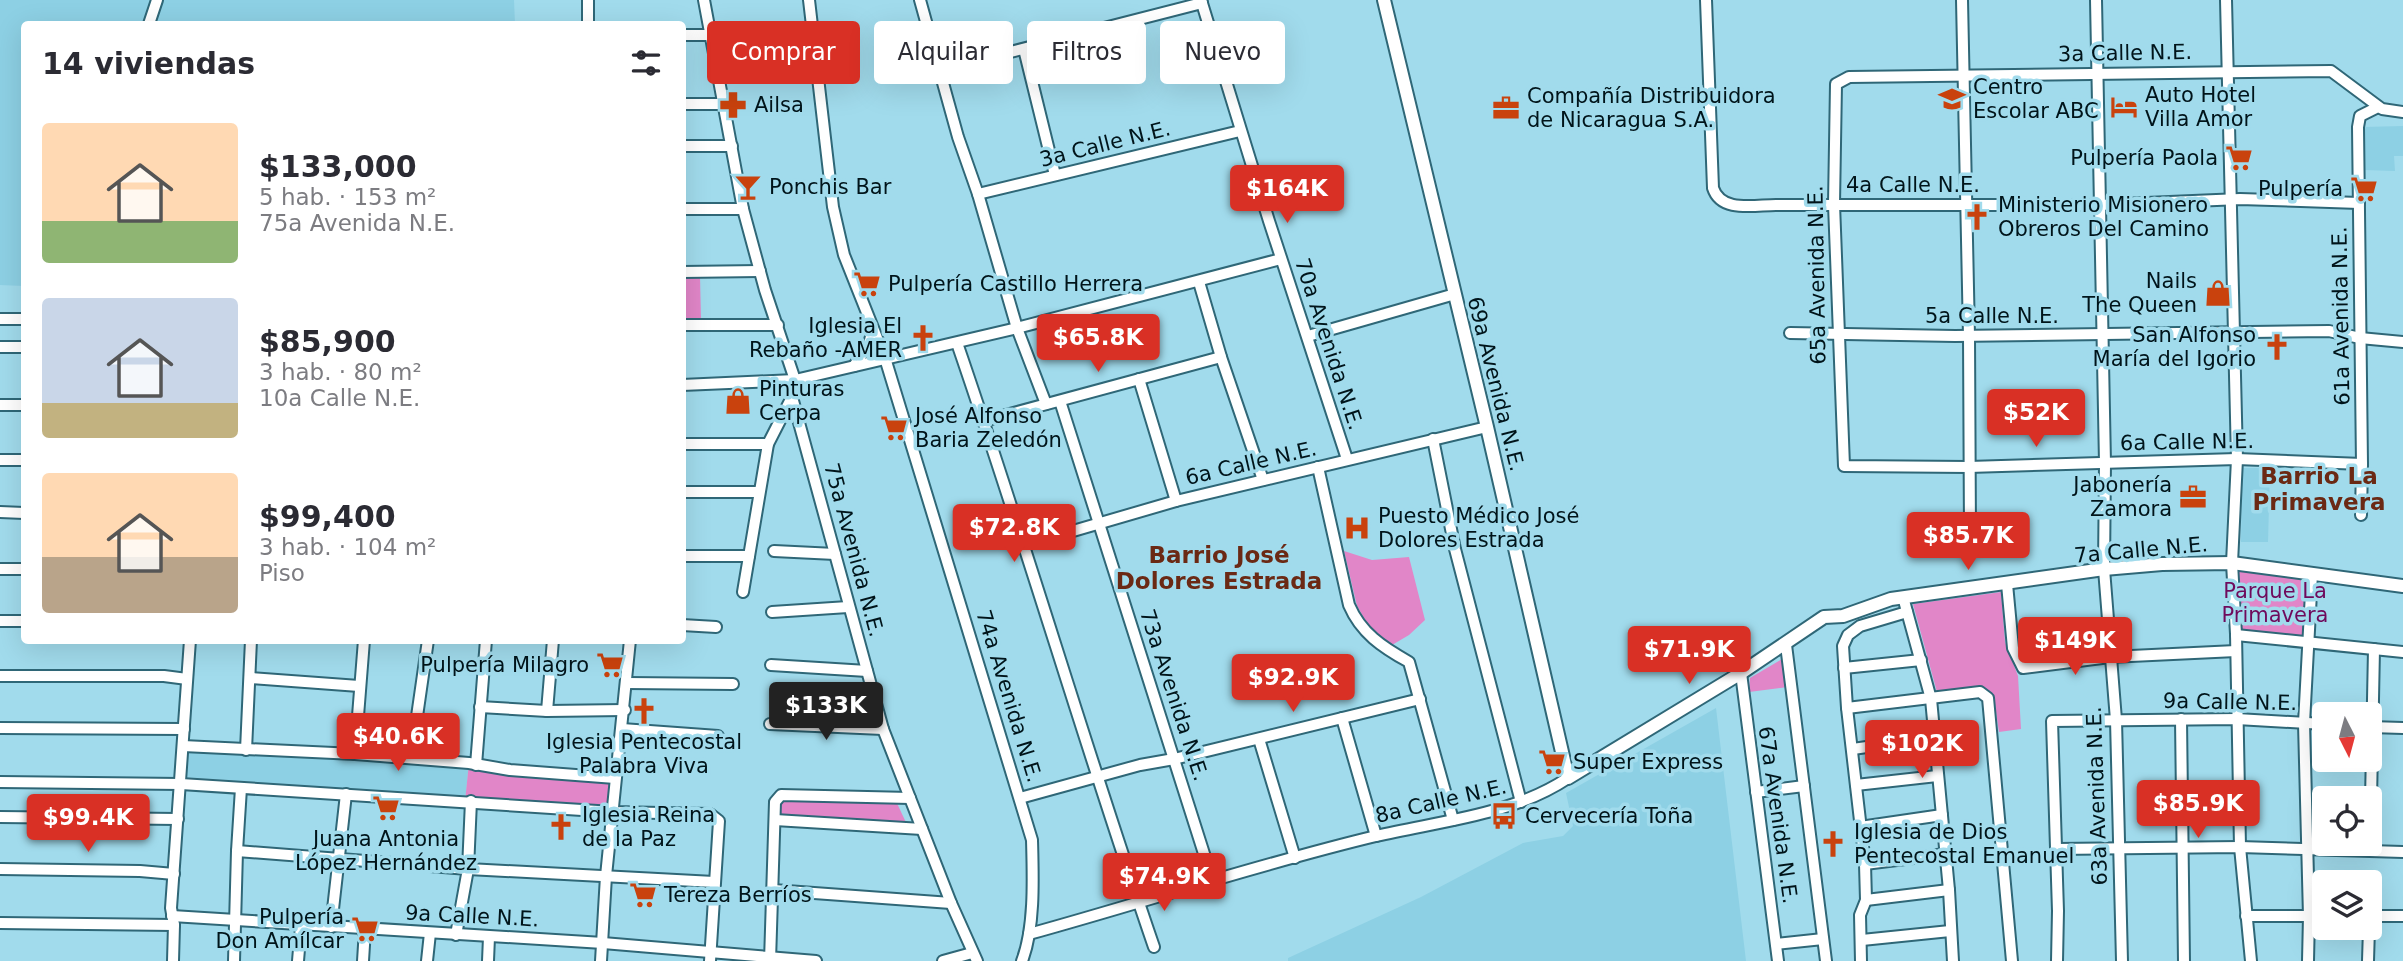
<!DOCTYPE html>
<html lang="es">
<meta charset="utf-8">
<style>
body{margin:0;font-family:"DejaVu Sans",sans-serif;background:#f2f2f3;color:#2b2b33;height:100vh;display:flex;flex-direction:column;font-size:26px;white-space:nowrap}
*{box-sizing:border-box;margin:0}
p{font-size:23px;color:#7c7c81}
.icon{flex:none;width:38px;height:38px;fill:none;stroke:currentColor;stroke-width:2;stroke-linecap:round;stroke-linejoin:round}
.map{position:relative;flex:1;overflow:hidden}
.details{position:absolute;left:21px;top:21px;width:665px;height:623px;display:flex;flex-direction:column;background:#fff;border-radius:7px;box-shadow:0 7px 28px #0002}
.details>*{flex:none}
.banner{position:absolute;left:707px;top:21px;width:665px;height:63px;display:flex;gap:14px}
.needle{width:46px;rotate:174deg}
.controls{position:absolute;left:2312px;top:702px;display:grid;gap:14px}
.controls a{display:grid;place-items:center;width:70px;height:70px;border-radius:7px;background:#fff;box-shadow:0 7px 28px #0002;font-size:35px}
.price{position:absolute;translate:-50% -60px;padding:0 16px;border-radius:7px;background:#d93025;color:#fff;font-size:23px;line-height:46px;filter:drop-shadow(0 2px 4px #0008)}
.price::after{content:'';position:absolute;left:50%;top:42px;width:21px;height:16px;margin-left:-10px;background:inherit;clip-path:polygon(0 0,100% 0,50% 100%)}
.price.selected{background:#222;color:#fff}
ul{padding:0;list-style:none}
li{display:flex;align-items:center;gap:21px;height:175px;padding:0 21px}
li span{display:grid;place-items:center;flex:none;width:196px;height:140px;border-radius:7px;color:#555}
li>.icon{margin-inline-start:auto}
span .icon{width:84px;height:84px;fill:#fffc;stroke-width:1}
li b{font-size:30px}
h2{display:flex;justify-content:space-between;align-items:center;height:84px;padding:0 21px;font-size:30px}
.chip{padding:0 24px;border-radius:7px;background:#fff;box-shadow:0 7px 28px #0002;font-size:24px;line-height:63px}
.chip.selected{background:#d93025;color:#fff}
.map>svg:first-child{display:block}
.built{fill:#8dd0e4}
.green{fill:#e186c8}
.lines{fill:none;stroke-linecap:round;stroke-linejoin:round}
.minor-casing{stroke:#2f6777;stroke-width:14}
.tertiary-casing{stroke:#2f6777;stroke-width:16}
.minor{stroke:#fff;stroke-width:10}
.tertiary{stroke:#fff;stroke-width:12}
.labels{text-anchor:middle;stroke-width:7;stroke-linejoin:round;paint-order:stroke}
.street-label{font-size:21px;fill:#00141a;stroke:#a1dbec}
.poi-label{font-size:21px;fill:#00141a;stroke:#a1dbec;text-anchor:start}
.park-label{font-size:21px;fill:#6f0a5c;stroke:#a1dbec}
.neighbourhood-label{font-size:23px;font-weight:bold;fill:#6b2914;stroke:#a1dbec}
</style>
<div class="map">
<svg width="2403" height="961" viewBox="0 0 2403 961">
<rect width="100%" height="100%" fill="#a1dbec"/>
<g class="built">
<polygon points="0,0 514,0 515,24 24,24 24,286 0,285"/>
<polygon points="2403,126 2403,156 2394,156 2395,171 2364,170 2363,127"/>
<polygon points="2242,468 2270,468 2268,542 2241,542"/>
<polygon points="1716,708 1746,961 1288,961 1288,958 1421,897 1523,843 1563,836 1573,826 1566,793"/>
<polygon points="186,750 469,763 465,801 184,780"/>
</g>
<g class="green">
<polygon points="700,276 701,320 683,320 682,277"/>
<polygon points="1344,551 1372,560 1409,557 1425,620 1409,635 1392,645 1371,630 1357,606"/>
<polygon points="2232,563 2312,574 2308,641 2236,634"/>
<polygon points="2001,592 2005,642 2018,676 2021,729 1999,732 1994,698 1983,686 1937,692 1913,604"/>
<polygon points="1782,659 1786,663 1788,687 1749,692 1750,678"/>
<polygon points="469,763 615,778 613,809 465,801"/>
<polygon points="775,791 894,797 911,833 775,822"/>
</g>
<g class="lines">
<defs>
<g id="minor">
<polyline points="588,0 588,24"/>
<polyline points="704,0 743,209 765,290 795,380"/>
<path d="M809 0 833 207 844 255 885 358 1032 840C1033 877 1035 927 1022 961"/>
<polyline points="920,0 958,137 978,194 1017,328 1046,404"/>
<polyline points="1201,0 1269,221 1347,459"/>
<path d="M1706 0 1713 188C1721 213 1754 205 1776 205H2099L2240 199 2359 203"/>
<polyline points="1962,0 1969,336 1970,533"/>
<polyline points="2096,0 2105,463 2104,569 2116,720 2122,961"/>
<polyline points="2226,0 2237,459 2232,563 2236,634 2240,847 2251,961"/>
<polyline points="149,24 157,0"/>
<polyline points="682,35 712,35"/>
<polyline points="1024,49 1055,175"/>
<polyline points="940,70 1202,3"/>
<polyline points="682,104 724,104"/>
<polyline points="682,146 732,146"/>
<polyline points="978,194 1240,131"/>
<polyline points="682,209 743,209"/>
<polyline points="682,272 760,271"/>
<polyline points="1199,282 1221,357 1263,480"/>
<polyline points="0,319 24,319"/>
<polyline points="682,325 778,325"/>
<polyline points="1790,333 1955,336 2329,331 2360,338 2403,342"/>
<polyline points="1308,336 1455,294"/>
<path d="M957 343C1026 543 1085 747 1154 947"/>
<polyline points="0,347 24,347"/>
<polyline points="854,366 869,344 873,329"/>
<polyline points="1139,379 1176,501"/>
<polyline points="682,385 795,380 1017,328 1281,259"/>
<polyline points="792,397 883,729 951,903 977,961"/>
<polyline points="1060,401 1213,882"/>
<polyline points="0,405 24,405"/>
<polyline points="984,421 1221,357"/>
<polyline points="1433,439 1455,549 1521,802"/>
<polyline points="682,444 768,444"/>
<polyline points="0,460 24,460"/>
<polyline points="2362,464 2237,459 1969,467 1844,466 1834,204 1836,84 1849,77 2331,71 2382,109 2403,112"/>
<path d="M1318 467 1349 605C1361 633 1382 647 1409 662L1453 820"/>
<polyline points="682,492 758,492"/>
<polyline points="0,512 24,513"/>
<polyline points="2361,515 2362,464 2358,127 2360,116 2378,107"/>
<polyline points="1025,545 1176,501 1487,427"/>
<polyline points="774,551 835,554"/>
<polyline points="682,556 749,556"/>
<polyline points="0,569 24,569"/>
<polyline points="2007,584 2013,648 2023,668 2110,657 2236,651"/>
<polyline points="743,592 768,444 792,397 791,393"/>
<polyline points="1903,597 1931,699 1949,890 1953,961"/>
<polyline points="772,612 848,607"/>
<polyline points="0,621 24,621"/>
<polyline points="682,625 716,627"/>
<polyline points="2236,635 2403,652"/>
<polyline points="1786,645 1826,961"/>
<polyline points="771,665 867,671"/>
<polyline points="1844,668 1921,660"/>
<polyline points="1741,673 1778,961"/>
<polyline points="0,676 164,676 187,679"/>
<polyline points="251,678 359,686"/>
<polyline points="627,683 733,684"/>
<polyline points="480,707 547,711 625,710"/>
<polyline points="1847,708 1980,692 1988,698 2012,961"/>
<polyline points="547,711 553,640"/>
<polyline points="1342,718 1376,836"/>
<polyline points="2181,719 2184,961"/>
<polyline points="770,724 883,729"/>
<polyline points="2370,727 2403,728"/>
<polyline points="0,728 184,729"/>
<polyline points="622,729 718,736"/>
<polyline points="1259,739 1295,858"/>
<polyline points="183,746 355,754 469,763 510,770 615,778"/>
<polyline points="1853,749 1935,737"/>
<polyline points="246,750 251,640"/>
<polyline points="355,754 364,640"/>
<polyline points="411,758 428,640"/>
<polyline points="476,765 486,640"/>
<polyline points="0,782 181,784 613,812 710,814 719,821 710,961"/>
<polyline points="1856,785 1937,776"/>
<polyline points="1756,792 1804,786"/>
<polyline points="1020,798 1140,765 1174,759 1420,699"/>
<polyline points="0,817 178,819"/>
<polyline points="775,820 922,829"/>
<polyline points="1860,827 1942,815"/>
<polyline points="2056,849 2240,847 2403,852"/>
<polyline points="2370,850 2374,649"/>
<polyline points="237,851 468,869 714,882"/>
<polyline points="1865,864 1945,854"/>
<polyline points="0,869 140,871 174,874"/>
<polyline points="773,890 951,903"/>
<polyline points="1866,900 1949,890"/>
<polyline points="172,916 603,943 816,961"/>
<polyline points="2246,916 2324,916"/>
<polyline points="2370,916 2403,916"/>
<polyline points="0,923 174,925"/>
<polyline points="331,927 346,794"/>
<path d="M1029 934C1145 902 1259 864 1376 836 1440 821 1513 815 1568 778"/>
<polyline points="456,935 468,869 471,801"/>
<polyline points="1862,940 1950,931"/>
<polyline points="1776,944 1823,939"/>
<polyline points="173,961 174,925 171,908 190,640"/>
<polyline points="234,961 237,851 241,788"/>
<polyline points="298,961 301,925"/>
<polyline points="363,961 365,929"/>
<polyline points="427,961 430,933"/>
<polyline points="488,961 489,937"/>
<polyline points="601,961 606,876 630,640"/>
<polyline points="770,961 775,802 781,795 910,798"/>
<polyline points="943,961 972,953"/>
<polyline points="1861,961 1860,915 1866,900 1865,864 1847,708 1843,646 1848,635 1860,626 1907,612"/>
<polyline points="2057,961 2058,911 2052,721 2237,719 2324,724"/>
<polyline points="2308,961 2309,916 2304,723 2312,574"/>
<polyline points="2368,961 2369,928"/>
</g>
<polyline id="tertiary" points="1384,0 1487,427 1568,778 1741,673 1824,617 1843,616 1891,599 2104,569 2162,564 2232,563 2403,586"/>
</defs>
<use href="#minor" class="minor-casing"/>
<use href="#tertiary" class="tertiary-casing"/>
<use href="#minor" class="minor"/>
<use href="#tertiary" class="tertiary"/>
</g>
<defs>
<symbol id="school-bare" viewBox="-9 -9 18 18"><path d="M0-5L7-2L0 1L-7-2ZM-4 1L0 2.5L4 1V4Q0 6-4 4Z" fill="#c9420d" stroke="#a1dbec" stroke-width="2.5" paint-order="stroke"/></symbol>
<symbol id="pharmacy-bare" viewBox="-9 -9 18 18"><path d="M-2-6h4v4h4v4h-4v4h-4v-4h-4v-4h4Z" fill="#c9420d" stroke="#a1dbec" stroke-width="2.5" paint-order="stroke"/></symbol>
<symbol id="hotel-bare" viewBox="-9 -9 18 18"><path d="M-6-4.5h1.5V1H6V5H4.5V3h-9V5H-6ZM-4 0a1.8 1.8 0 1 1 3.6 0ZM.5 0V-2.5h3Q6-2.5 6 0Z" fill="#c9420d" stroke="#a1dbec" stroke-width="2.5" paint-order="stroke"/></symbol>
<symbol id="office-bare" viewBox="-9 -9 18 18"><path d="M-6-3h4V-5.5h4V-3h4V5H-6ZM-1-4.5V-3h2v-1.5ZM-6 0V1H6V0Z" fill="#c9420d" stroke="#a1dbec" stroke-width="2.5" paint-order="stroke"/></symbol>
<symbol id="supermarket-bare" viewBox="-9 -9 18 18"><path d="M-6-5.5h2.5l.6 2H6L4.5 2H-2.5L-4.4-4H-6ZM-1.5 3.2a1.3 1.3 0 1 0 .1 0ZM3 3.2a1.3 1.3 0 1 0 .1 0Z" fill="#c9420d" stroke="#a1dbec" stroke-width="2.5" paint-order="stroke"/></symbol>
<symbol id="bar-bare" viewBox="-9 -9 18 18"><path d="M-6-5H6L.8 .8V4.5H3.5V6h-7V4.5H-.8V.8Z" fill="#c9420d" stroke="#a1dbec" stroke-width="2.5" paint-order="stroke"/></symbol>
<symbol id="church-bare" viewBox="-9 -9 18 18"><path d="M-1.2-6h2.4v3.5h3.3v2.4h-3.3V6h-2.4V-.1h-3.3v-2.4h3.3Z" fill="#c9420d" stroke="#a1dbec" stroke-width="2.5" paint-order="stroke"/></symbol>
<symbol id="shop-bare" viewBox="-9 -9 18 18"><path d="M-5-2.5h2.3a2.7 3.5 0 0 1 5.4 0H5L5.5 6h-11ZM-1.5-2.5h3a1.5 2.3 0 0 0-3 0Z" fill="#c9420d" stroke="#a1dbec" stroke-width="2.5" paint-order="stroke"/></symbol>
<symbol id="hospital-bare" viewBox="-9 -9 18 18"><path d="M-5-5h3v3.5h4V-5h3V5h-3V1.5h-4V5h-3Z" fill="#c9420d" stroke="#a1dbec" stroke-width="2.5" paint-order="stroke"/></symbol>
<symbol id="bus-bare" viewBox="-9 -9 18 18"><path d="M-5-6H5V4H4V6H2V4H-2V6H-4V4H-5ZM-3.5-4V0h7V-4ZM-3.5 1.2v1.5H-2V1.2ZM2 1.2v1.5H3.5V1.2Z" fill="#c9420d" stroke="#a1dbec" stroke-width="2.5" paint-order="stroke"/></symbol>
</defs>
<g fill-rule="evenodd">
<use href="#school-bare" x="1933" y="80" width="38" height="38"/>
<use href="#pharmacy-bare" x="714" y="86" width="38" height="38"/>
<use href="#hotel-bare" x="2105" y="88" width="38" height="38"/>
<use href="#office-bare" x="1487" y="89" width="38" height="38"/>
<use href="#supermarket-bare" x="2220" y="139" width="38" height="38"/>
<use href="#bar-bare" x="729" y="168" width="38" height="38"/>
<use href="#supermarket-bare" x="2345" y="170" width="38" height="38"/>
<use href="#church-bare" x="1958" y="198" width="38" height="38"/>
<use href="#supermarket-bare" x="848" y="265" width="38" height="38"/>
<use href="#shop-bare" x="2199" y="274" width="38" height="38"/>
<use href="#church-bare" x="904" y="319" width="38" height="38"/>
<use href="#church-bare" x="2258" y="328" width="38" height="38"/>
<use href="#shop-bare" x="719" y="382" width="38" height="38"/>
<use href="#supermarket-bare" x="875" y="409" width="38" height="38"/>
<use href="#office-bare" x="2174" y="478" width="38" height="38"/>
<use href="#hospital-bare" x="1338" y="509" width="38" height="38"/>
<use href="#supermarket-bare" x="591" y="646" width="38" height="38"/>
<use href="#church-bare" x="625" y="692" width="38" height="38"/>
<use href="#supermarket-bare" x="1533" y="743" width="38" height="38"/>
<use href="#supermarket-bare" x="367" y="789" width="38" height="38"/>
<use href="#bus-bare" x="1485" y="797" width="38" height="38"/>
<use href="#church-bare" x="542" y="808" width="38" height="38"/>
<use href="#church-bare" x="1814" y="825" width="38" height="38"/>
<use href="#supermarket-bare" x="624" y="876" width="38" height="38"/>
<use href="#supermarket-bare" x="346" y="910" width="38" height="38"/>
</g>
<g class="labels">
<g class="street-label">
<text transform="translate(2125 53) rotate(-1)" y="7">3a Calle N.E.</text>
<text transform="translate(1105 144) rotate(-14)" y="7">3a Calle N.E.</text>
<text x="1913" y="192">4a Calle N.E.</text>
<text transform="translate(1817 275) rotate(-91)" y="7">65a Avenida N.E.</text>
<text x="1992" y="323">5a Calle N.E.</text>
<text transform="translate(2341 316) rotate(-91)" y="7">61a Avenida N.E.</text>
<text transform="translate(1329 344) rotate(72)" y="7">70a Avenida N.E.</text>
<text transform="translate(1496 384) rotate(76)" y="7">69a Avenida N.E.</text>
<text transform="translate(2187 442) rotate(-1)" y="7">6a Calle N.E.</text>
<text transform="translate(1251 463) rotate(-13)" y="7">6a Calle N.E.</text>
<text transform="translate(854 550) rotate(75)" y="7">75a Avenida N.E.</text>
<text transform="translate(2141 550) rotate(-5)" y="7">7a Calle N.E.</text>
<text transform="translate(1174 695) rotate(72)" y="7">73a Avenida N.E.</text>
<text transform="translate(1009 696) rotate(73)" y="7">74a Avenida N.E.</text>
<text transform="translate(2230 702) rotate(1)" y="7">9a Calle N.E.</text>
<text transform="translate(2097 796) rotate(-92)" y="7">63a Avenida N.E.</text>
<text transform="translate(1441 801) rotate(-13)" y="7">8a Calle N.E.</text>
<text transform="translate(1778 815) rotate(82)" y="7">67a Avenida N.E.</text>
<text transform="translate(472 916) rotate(3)" y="7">9a Calle N.E.</text>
</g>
<g class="poi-label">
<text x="1973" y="94">Centro<tspan x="1973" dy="24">Escolar ABC</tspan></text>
<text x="2145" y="102">Auto Hotel<tspan x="2145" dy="24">Villa Amor</tspan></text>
<text x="1527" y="103">Compañía Distribuidora<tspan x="1527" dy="24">de Nicaragua S.A.</tspan></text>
<text x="754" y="112">Ailsa</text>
<text x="2218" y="165" text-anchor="end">Pulpería Paola</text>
<text x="769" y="194">Ponchis Bar</text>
<text x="2343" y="196" text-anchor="end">Pulpería</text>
<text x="1998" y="212">Ministerio Misionero<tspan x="1998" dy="24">Obreros Del Camino</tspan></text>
<text x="2197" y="288" text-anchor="end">Nails<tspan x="2197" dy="24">The Queen</tspan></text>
<text x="888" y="291">Pulpería Castillo Herrera</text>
<text x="902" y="333" text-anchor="end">Iglesia El<tspan x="902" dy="24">Rebaño -AMER</tspan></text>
<text x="2256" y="342" text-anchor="end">San Alfonso<tspan x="2256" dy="24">María del Igorio</tspan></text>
<text x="759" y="396">Pinturas<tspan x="759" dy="24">Cerpa</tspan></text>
<text x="915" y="423">José Alfonso<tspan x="915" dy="24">Baria Zeledón</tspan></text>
<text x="2172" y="492" text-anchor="end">Jabonería<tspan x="2172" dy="24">Zamora</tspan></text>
<text x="1378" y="523">Puesto Médico José<tspan x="1378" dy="24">Dolores Estrada</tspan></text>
<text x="589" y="672" text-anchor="end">Pulpería Milagro</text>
<text x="644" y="749" text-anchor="middle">Iglesia Pentecostal<tspan x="644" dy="24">Palabra Viva</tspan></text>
<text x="1573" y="769">Super Express</text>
<text x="582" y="822">Iglesia Reina<tspan x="582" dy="24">de la Paz</tspan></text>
<text x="1525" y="823">Cervecería Toña</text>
<text x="1854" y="839">Iglesia de Dios<tspan x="1854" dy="24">Pentecostal Emanuel</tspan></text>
<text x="386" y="846" text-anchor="middle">Juana Antonia<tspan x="386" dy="24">López Hernández</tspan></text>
<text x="664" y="902">Tereza Berríos</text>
<text x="344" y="924" text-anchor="end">Pulpería<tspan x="344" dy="24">Don Amílcar</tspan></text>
</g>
<g class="park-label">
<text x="2275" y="598">Parque La<tspan x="2275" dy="24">Primavera</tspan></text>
</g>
<g class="neighbourhood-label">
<text x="2319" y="484">Barrio La<tspan x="2319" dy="26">Primavera</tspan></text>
<text x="1219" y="563">Barrio José<tspan x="1219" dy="26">Dolores Estrada</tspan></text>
</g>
</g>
</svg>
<div class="controls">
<a><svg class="needle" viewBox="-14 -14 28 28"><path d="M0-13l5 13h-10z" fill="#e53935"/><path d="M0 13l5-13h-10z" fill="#7c7c81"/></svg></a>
<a><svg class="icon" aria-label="locate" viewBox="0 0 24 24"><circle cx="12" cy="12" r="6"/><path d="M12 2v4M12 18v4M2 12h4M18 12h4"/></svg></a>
<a><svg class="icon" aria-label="layers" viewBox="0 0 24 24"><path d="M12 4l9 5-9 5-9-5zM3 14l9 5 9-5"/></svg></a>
</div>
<b class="price" style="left:1287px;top:225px">$164K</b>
<b class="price" style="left:1098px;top:374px">$65.8K</b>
<b class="price" style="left:2036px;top:449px">$52K</b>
<b class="price" style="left:1014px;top:564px">$72.8K</b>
<b class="price" style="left:1968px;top:572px">$85.7K</b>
<b class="price" style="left:2075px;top:677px">$149K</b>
<b class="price" style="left:1689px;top:686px">$71.9K</b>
<b class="price" style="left:1293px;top:714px">$92.9K</b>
<b class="price selected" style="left:826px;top:742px">$133K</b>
<b class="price" style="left:398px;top:773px">$40.6K</b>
<b class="price" style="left:1922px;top:780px">$102K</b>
<b class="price" style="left:2198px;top:840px">$85.9K</b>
<b class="price" style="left:88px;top:854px">$99.4K</b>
<b class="price" style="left:1164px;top:913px">$74.9K</b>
<div class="banner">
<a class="chip selected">Comprar</a>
<a class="chip">Alquilar</a>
<a class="chip">Filtros</a>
<a class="chip">Nuevo</a>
</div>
<section class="details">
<h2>14 viviendas<svg class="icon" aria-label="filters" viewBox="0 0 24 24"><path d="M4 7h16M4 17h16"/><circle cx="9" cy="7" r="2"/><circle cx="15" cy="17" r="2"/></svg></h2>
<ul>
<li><span style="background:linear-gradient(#ffd9b3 70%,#8fb573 0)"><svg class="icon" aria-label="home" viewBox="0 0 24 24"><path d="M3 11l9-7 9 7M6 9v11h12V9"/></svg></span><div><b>$133,000</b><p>5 hab. · 153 m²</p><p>75a Avenida N.E.</p></div></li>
<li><span style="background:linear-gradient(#c9d6e8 75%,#c2b280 0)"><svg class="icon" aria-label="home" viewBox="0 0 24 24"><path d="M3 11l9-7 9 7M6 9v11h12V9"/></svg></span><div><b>$85,900</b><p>3 hab. · 80 m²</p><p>10a Calle N.E.</p></div></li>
<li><span style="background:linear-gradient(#ffd9b3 60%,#b9a48a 0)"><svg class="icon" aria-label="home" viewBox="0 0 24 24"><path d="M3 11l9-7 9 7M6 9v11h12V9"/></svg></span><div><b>$99,400</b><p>3 hab. · 104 m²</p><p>Piso</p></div></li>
</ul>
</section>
</div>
